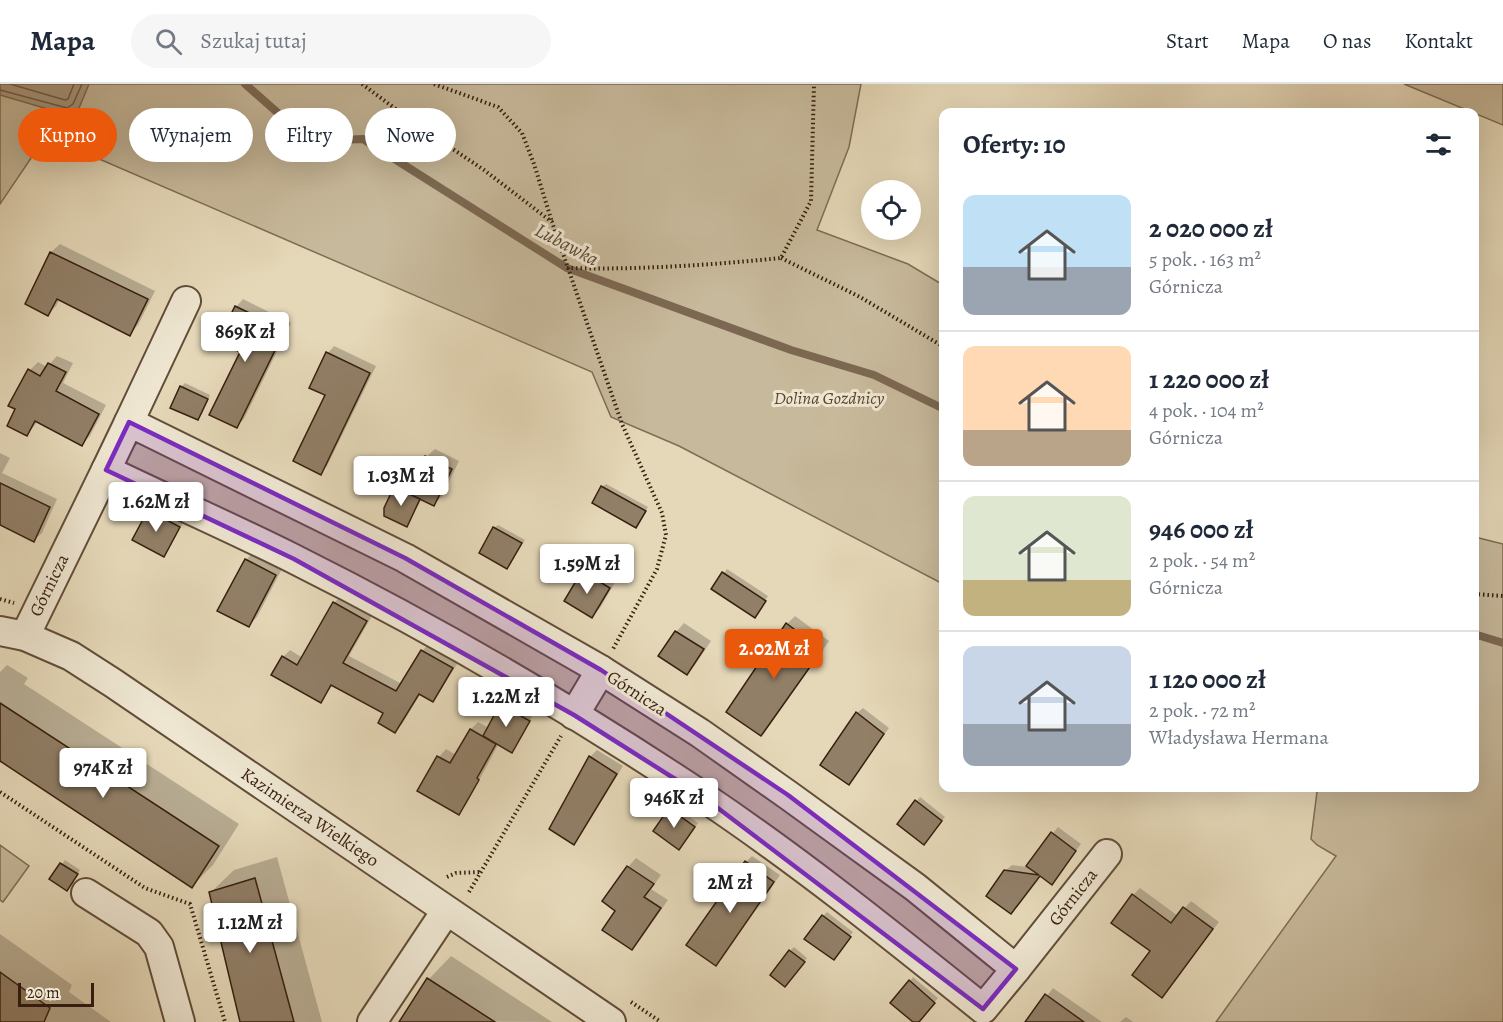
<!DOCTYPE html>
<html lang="pl">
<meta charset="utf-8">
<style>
body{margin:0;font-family:Alegreya,serif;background:#f6f6f7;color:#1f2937;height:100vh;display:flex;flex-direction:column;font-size:22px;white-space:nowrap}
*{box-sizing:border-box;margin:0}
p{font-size:20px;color:#747a83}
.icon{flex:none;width:33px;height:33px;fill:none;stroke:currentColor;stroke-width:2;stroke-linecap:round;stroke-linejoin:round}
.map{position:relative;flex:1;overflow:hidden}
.panel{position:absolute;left:939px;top:24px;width:540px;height:684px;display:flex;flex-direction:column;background:#fff;border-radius:12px;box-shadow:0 6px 24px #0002}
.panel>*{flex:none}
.hud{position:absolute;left:18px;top:24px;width:570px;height:54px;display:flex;gap:12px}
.fabs{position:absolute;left:861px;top:96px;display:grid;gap:12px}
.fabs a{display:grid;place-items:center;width:60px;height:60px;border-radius:50%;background:#fff;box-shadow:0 6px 24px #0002;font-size:30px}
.scale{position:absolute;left:18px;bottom:15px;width:76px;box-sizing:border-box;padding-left:6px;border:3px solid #371f0f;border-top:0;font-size:16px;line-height:21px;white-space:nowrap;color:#371f0f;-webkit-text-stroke:4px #eee6d1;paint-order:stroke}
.price{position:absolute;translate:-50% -51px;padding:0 14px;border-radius:6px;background:#fff;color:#222;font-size:20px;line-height:39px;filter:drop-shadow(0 2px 3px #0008)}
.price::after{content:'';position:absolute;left:50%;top:36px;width:18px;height:14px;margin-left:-9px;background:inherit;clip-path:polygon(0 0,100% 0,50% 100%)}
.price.on{background:#ea580c;color:#fff}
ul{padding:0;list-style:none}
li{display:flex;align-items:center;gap:18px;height:150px;padding:0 24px}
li+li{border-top:2px solid #e0e1e3}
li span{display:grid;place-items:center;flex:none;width:168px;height:120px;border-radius:12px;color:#555}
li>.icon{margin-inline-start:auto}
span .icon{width:72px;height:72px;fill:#fffc;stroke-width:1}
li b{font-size:26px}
h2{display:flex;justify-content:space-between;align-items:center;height:72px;padding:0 24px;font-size:26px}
.pill{padding:0 21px;border-radius:27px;background:#fff;box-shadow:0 6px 24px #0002;font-size:21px;line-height:54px}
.pill.on{background:#ea580c;color:#fff}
header{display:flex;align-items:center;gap:36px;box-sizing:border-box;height:84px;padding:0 30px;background:#fff;border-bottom:2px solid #e0e1e3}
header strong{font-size:28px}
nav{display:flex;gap:33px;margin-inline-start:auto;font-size:21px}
.search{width:420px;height:54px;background:#f6f6f7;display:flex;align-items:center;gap:15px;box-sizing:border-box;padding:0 21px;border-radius:33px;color:#747a83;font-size:22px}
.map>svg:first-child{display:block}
.green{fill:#c7b99b;stroke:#7f6c55;stroke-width:1.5}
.water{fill:#aa997f;stroke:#7c6852;stroke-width:1.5}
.shadow{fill:#0003}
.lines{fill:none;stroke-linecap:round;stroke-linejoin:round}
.shore{stroke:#705c47;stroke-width:1.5}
.stream{stroke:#7c6852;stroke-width:8}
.building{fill:#917f67;stroke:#371f0f;stroke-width:1.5}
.street-casing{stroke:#624d39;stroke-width:32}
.path{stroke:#371f0f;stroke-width:4;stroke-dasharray:1.5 3;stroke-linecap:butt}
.street{stroke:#eee6d1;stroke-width:28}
.marked{fill:#7b2cbf;fill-opacity:0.2;stroke:#7b2cbf;stroke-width:4.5;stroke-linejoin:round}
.labels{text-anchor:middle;stroke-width:6;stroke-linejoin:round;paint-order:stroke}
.park-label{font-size:18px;font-style:italic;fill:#5b4632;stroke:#eee6d1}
.street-label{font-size:18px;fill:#371f0f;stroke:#eee6d1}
.water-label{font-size:20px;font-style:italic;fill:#5f4a36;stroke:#eee6d1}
</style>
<header>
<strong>Mapa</strong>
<div class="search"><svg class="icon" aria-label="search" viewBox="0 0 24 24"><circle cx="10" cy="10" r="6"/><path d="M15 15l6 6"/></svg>Szukaj tutaj</div>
<nav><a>Start</a><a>Mapa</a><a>O nas</a><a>Kontakt</a></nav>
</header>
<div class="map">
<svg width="1503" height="938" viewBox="0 0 1503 938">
<rect width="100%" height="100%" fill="#e5d8b8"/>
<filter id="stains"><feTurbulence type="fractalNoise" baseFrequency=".00333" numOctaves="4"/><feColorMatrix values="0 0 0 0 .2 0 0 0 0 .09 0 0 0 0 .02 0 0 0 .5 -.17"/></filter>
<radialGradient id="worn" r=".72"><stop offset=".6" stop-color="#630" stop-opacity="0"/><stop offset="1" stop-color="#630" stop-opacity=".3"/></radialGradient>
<g class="green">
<polygon points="0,0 861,0 849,63 817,146 908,180 943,201 943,500 679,362 611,333 592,288 46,52 0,120"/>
<polygon points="1404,0 1503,0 1503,41"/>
<path d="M142 356 322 441 585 588 573 614 126 382C126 372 133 360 142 356Z"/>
<polygon points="1475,453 1503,460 1503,938 1216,938 1336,772 1317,761 1311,755 1317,708 1309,704 1474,704"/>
<polygon points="604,604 810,737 997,885 996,888 981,906 592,627"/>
<polygon points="0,761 29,782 3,818 0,816"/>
</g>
<polygon class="water" points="0,0 89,0 79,24 68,31 0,11"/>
<g class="shadow">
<polygon points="60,160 155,207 138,241 130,250 60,215 56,222 48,230 27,219 51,168"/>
<polygon points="243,215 291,239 244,335 237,342 242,267 236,223"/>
<polygon points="334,262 376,282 327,382 321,389 327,310 311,303 328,269"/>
<polygon points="57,272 73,279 63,299 106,321 90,352 82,360 38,337 27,351 17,325 30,286 38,278 47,283"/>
<polygon points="185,299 210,311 202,330 198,334 181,303"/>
<polygon points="435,365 459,377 442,412 434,420 422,414 407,441 385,424 399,400 411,405 426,373"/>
<polygon points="0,369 10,374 2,389 57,415 42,449 34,456 0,439"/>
<polygon points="606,400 648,423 636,442 602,403"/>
<polygon points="153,423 183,439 164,471 149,427"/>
<polygon points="498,441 525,456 507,483 494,444"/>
<polygon points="254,467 283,483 257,533 248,542 246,476"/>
<polygon points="591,479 617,495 600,524 592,532 566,516 583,488"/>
<polygon points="727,485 768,512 758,528 713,504"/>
<polygon points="341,512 373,530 349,572 402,600 422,567 429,560 459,577 439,609 432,616 421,609 402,640 395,647 385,629 333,601 321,617 283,573 290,566 303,574 334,519"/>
<polygon points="795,532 829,557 769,642 761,651 728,628 787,540"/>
<polygon points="684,539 711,557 695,581 687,589 660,572 676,548"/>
<polygon points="7,581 28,594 24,600 239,740 213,781 192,802 0,675 0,588"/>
<polygon points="505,617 532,633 515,663 499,659 466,721 459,729 439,673 446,665 456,671 471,645 478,638 489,644"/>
<polygon points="863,624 889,644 849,699 857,629"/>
<polygon points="597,666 623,682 580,752 573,759 590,673"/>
<polygon points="920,713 945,733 928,755 899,740"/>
<polygon points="674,722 698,739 683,760 670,725"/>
<polygon points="1058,743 1081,760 1052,799 1041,790 1011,828 1005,787 1012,781 1027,783"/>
<polygon points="752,772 780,791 723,873 716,880 746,778"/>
<polygon points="277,773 322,938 242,938 211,808 234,786"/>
<polygon points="636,774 661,791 651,805 668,816 640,856 632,864 617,827 604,817 628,783"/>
<polygon points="65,776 80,786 71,801 51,795"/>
<polygon points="1140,804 1178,832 1191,817 1219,838 1162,912 1152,867 1133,811"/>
<polygon points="827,828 853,848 837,870 823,832"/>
<polygon points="0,850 72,901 69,908 111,938 0,938"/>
<polygon points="794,863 807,874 789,898 790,867"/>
<polygon points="451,872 552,938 401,937 429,895"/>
<polygon points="913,893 938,914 918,938 915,938 910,897"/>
<polygon points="1053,904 1102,938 1027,938"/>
<polygon points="1126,933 1133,938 1120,938"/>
</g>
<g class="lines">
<g class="shore">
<polyline points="10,0 65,16 68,15 74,0"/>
<polyline points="0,6 67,24 73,20 82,0"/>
</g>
<g class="stream">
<polyline points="245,0 278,29 292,58 363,55 567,184 791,266 874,291 944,325"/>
<polyline points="1474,550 1503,559"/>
</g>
</g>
<g class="building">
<polygon points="50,168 148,215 130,252 57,215 48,232 25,220"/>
<polygon points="235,222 285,246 237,344 209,331 240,268 218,257"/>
<polygon points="326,268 370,289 321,391 293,377 325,311 309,304"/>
<polygon points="48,279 66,288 56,307 99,330 82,362 35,337 27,352 7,342 15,325 8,322 28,285 40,292"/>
<polygon points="180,302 208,315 198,336 170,324"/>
<polygon points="425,372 452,385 434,422 407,409"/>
<polygon points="0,399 50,423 34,458 0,441"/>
<polygon points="601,402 646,427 636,444 592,419"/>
<polygon points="394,403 420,415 407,443 384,432 384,424"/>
<polygon points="148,426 180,443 164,473 132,456"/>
<polygon points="493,443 522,459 507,485 479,469"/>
<polygon points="245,475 276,491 249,543 217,527"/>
<polygon points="582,487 610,504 592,534 564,517"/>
<polygon points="722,488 766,517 755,534 711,505"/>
<polygon points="333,518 367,537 343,579 396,607 421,566 453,584 433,618 419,610 395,649 378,639 383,629 331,601 321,619 271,591 282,572 297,581"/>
<polygon points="786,539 822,566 761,652 726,628"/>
<polygon points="675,547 704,565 687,591 658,572"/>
<polygon points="0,619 219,762 192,804 0,677"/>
<polygon points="500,620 530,637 512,669 483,652"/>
<polygon points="856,628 884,650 849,701 820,681"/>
<polygon points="470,645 496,660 477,694 479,696 459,731 417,707 437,672 450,679"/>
<polygon points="589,672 617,690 574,761 549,745"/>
<polygon points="915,716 942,737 924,761 897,740"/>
<polygon points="669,724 695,743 679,766 653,747"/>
<polygon points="1051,748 1076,767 1052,801 1040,792 1011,830 986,812 1004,786 1039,791 1026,782"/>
<polygon points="745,777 774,798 716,882 686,861"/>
<polygon points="60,779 78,790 67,807 49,795"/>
<polygon points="627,782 654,800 644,813 661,824 632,866 602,846 615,827 602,817"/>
<polygon points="255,794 294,938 240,938 209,808"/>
<polygon points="1132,810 1171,839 1183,823 1213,845 1162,914 1132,891 1150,867 1111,839"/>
<polygon points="822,831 851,853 834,876 804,855"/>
<polygon points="789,866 805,878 785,903 770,891"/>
<polygon points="0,888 50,924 44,938 0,938"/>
<polygon points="427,894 495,938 399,938"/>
<polygon points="909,896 935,919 919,938 913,938 890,919"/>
<polygon points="1045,910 1084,938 1025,938"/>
</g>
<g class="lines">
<defs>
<g id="street">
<path d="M129 338 405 474 601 586 700 649 788 711 915 803 1016 885 983 925C891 851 799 777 702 712 573 626 432 544 294 475 232 444 168 416 106 386Z"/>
<polyline points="129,338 186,217"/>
<polyline points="0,547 25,552 71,572 113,599 611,938"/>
<polyline points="25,552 106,386"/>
<polyline points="574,631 601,586"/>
<polyline points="86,809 149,849 159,863 180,938"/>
<polyline points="1016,885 1107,770"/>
<polyline points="372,938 446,827"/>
</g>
</defs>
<use href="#street" class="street-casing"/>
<g class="path">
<polyline points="362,0 420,43 484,86 552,138 622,340 662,429 666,451 657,485 613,565"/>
<polyline points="434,0 498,23 522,49 534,80 552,138"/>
<polyline points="781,174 860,213 944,263"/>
<path d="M567 184C638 186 710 181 781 174L811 117 814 0"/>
<polyline points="1474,510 1503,512"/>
<polyline points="0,515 14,519"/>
<polyline points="0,708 145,804 190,820 225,938"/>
<polyline points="447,793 456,789 480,788"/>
<polyline points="469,808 561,652"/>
<polyline points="631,918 661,938"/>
</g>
<use href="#street" class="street"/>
</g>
<path class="marked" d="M129 338 405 474 601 586 788 711 1016 885 983 925 702 712 574 631 294 475 106 386Z"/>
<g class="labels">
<g class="park-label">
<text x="829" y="320">Dolina Gozdnicy</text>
</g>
<g class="street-label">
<text transform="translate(49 501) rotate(-64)" y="6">Górnicza</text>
<text transform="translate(637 609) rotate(33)" y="6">Górnicza</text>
<text transform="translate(310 733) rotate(34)" y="6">Kazimierza Wielkiego</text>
<text transform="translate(1073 813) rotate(-52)" y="6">Górnicza</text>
</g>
<g class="water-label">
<text transform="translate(567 160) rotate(28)" y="7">Lubawka</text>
</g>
</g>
<rect width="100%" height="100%" filter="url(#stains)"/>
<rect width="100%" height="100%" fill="url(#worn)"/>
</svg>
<div class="fabs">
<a><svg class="icon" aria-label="locate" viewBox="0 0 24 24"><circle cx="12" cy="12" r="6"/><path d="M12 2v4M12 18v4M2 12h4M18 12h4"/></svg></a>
</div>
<div class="scale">20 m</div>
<b class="price" style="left:245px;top:279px">869K zł</b>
<b class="price" style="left:401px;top:423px">1.03M zł</b>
<b class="price" style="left:156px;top:449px">1.62M zł</b>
<b class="price" style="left:587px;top:511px">1.59M zł</b>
<b class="price on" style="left:774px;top:596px">2.02M zł</b>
<b class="price" style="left:506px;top:644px">1.22M zł</b>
<b class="price" style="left:103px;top:715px">974K zł</b>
<b class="price" style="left:674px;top:745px">946K zł</b>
<b class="price" style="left:730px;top:830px">2M zł</b>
<b class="price" style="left:250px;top:870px">1.12M zł</b>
<div class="hud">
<a class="pill on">Kupno</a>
<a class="pill">Wynajem</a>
<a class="pill">Filtry</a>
<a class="pill">Nowe</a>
</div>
<section class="panel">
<h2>Oferty: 10<svg class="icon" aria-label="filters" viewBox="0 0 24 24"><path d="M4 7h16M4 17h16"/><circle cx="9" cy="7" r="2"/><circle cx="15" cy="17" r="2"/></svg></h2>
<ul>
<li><span style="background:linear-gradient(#bfe0f5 60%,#9aa5b1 0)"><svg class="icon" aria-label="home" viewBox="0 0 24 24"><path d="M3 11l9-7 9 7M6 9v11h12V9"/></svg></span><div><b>2 020 000 zł</b><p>5 pok. · 163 m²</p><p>Górnicza</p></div></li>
<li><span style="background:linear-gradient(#ffd9b3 70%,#b9a48a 0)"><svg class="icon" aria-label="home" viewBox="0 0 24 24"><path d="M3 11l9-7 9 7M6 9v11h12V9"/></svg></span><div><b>1 220 000 zł</b><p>4 pok. · 104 m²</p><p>Górnicza</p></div></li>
<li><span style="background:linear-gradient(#dfe7d0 70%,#c2b280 0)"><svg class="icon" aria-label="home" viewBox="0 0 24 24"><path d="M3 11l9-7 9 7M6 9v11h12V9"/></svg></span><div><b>946 000 zł</b><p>2 pok. · 54 m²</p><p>Górnicza</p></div></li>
<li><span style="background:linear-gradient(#c9d6e8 65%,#9aa5b1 0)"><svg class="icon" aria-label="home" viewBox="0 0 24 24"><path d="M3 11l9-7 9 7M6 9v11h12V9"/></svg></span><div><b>1 120 000 zł</b><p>2 pok. · 72 m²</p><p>Władysława Hermana</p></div></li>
</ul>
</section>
</div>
